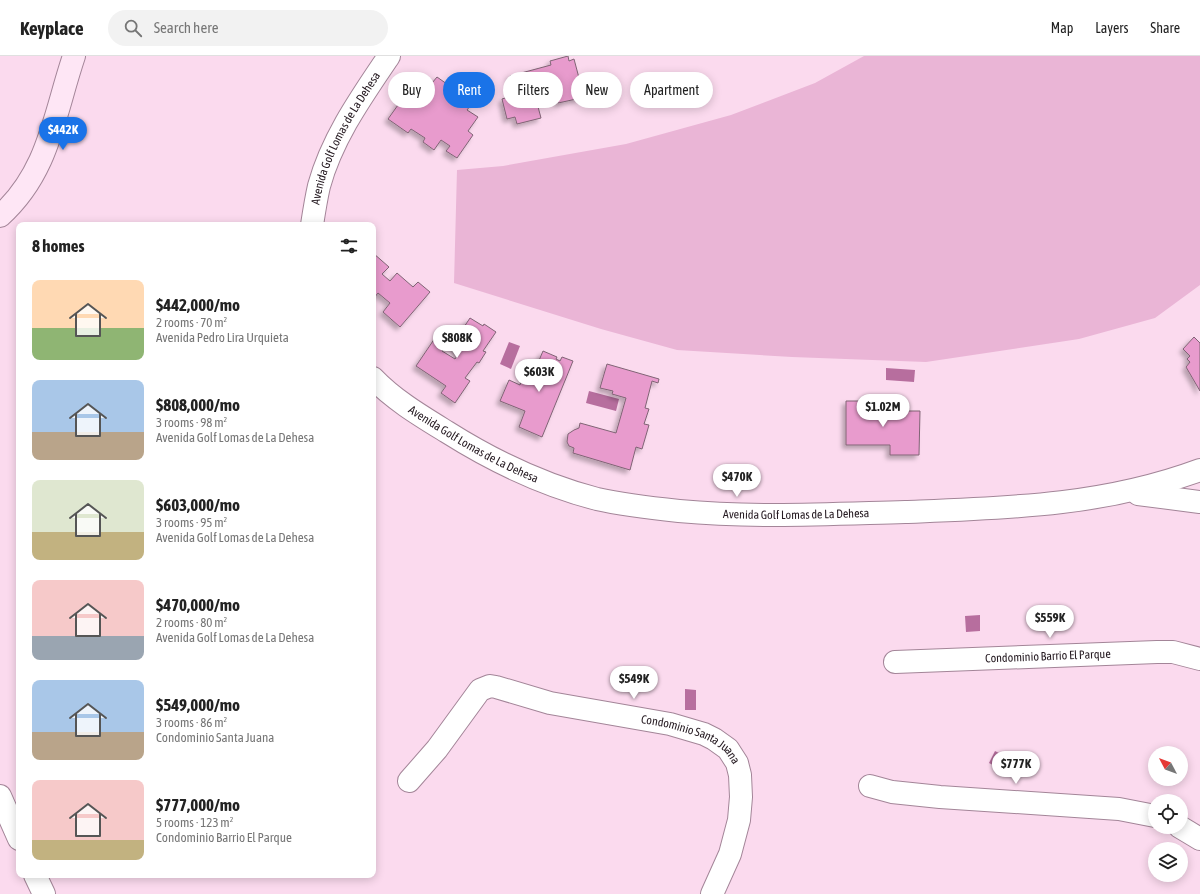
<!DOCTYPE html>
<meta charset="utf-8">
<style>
body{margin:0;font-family:"Asap Condensed",sans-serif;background:#f2f2f2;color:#222;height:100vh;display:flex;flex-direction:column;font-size:15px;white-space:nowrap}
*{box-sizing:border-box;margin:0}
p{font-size:13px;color:#767676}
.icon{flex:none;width:22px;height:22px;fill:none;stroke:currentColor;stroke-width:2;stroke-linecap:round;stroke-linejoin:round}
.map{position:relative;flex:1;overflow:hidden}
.side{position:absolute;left:16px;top:166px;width:360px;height:656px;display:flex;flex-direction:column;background:#fff;border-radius:8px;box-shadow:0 2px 10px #0003}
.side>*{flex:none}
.hud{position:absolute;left:388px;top:16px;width:380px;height:36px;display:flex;gap:8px}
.needle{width:26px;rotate:311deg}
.controls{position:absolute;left:1148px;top:690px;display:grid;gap:8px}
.controls a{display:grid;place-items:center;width:40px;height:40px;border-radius:50%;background:#fff;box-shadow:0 2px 10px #0003;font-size:20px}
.price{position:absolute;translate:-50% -34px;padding:0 9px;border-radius:14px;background:#fff;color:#222;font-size:13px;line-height:26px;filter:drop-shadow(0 1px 2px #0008)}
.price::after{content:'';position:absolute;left:50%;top:24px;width:12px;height:9px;margin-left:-6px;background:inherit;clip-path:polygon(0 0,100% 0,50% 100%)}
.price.current{background:#1a73e8;color:#fff}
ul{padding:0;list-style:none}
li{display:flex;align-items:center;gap:12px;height:100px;padding:0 16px}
li span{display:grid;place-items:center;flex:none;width:112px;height:80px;border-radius:8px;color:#555}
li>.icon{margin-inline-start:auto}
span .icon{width:48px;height:48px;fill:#fffc;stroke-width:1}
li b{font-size:17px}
h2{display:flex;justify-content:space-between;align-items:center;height:48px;padding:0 16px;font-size:17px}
.chip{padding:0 14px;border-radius:18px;background:#fff;box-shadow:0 2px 10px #0003;font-size:14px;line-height:36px}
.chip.current{background:#1a73e8;color:#fff}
header{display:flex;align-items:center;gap:24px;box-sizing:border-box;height:56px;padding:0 20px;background:#fff;border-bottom:1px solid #e0e0e0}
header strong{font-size:19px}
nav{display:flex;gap:22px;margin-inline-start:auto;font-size:14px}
.search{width:280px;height:36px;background:#f2f2f2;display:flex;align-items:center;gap:10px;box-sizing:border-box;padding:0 14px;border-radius:22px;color:#767676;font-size:15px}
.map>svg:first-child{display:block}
.green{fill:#eab5d6}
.water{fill:#b76e9e}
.building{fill:#e89bcd;stroke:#806475;filter:url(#shadow)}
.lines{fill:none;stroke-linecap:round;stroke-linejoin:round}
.minor-casing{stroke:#a38598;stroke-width:24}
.tertiary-casing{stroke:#a38598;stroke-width:24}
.secondary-casing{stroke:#a38598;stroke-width:24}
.minor{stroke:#fff;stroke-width:22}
.tertiary{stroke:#fff;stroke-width:22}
.secondary{stroke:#fee6f5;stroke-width:22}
.labels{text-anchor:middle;stroke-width:3.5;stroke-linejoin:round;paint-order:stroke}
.street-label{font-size:12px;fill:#251a21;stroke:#fbeef6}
</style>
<header>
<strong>Keyplace</strong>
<div class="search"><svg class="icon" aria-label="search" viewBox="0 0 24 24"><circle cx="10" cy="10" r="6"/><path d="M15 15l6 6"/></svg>Search here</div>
<nav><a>Map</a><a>Layers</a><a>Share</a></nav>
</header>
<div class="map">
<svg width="1200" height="838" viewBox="0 0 1200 838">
<defs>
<filter id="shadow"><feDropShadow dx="-3.5" dy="3.5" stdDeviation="2" flood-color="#0004"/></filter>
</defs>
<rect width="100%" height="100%" fill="#fbdaee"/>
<polygon class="green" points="864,0 1200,0 1200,229 1155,262 1079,283 926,306 792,301 677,294 601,273 454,227 457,114 503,110 626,88 731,59 815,27"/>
<g class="water">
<polygon points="509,286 520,290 511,313 500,308"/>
<polygon points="886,312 915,314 914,326 886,324"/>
<polygon points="589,335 619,343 616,355 586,347"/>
<polygon points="980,559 980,575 966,576 965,560"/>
<polygon points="685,633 696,634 696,654 685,654"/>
<polygon points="995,695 1018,707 1012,719 989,707"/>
</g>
<g class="building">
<polygon points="568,0 569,5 574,3 583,37 579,37 581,42 558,47 557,42 537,47 541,62 517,68 515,61 507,63 502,43 514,39 510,20 551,9 550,5"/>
<polygon points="420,18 432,27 437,21 454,33 453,35 458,39 460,37 473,46 467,54 478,61 468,75 473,79 457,102 446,95 450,90 441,84 434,94 423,86 425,82 411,73 408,77 388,63"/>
<polygon points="373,197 389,211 382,218 390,225 397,217 413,231 418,226 430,236 400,271 383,256 390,247 378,237 374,242 373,241"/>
<polygon points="470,262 483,270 484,268 496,276 483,295 486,296 479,307 477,306 465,322 470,325 455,347 441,337 446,330 416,310 435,282 446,290 442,295 455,303 459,297 454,294 464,279 460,277"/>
<polygon points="1194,281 1200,287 1200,335 1186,311 1190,306 1187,303 1190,300 1183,293"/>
<polygon points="543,295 557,301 556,303 560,305 562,301 573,305 542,381 519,371 525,355 500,345 509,324 520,329 521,325 529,328"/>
<polygon points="607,308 659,323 658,327 652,325 645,352 649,353 644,368 649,369 642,393 636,391 630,414 573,397 574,392 569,390 567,386 568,378 574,374 579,372 580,367 616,377 626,342 612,338 613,335 600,332"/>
<polygon points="846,345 880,345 880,359 888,359 888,355 920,355 919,399 890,399 890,389 846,389"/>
</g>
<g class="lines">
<defs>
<g id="minor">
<path id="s1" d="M312 169C314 156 316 143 319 130 332 82 362 40 389 0"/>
<path id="s2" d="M373 322C394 344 421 360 447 376 493 405 543 429 597 443 624 449 651 452 679 455 754 462 829 458 905 456 1007 452 1103 450 1200 414"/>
<polyline points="1138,438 1200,446"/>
<path id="s3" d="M895 606 1157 596H1173L1200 603"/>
<path id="s4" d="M409 725 437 693 480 634 490 630 496 631 550 647 670 668 704 678 714 683 728 693 737 707 740 719 741 741 739 764 730 798 712 838"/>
<polyline points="870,730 892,736 940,741 1119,753 1155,760"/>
<polyline points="1180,771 1200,783"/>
</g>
<g id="tertiary">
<polyline points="0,740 19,783"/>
<polyline points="35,819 44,838"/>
</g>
<path id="secondary" d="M0 160C49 116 54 59 74 0"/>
</defs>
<use href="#minor" class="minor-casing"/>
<use href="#tertiary" class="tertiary-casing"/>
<use href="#secondary" class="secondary-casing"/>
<use href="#minor" class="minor"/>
<use href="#tertiary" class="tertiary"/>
<use href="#secondary" class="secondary"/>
</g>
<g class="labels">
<g class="street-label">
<text dy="4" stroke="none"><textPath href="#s1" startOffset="94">Avenida Golf Lomas de La Dehesa</textPath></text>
<text dy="4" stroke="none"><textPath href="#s2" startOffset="121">Avenida Golf Lomas de La Dehesa</textPath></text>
<text dy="4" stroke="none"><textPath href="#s2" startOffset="457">Avenida Golf Lomas de La Dehesa</textPath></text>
<text dy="4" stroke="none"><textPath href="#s3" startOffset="153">Condominio Barrio El Parque</textPath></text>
<text dy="4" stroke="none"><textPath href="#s4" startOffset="336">Condominio Santa Juana</textPath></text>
</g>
</g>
</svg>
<div class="controls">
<a><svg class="needle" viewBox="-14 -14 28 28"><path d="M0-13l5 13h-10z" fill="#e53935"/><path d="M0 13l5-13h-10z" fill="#767676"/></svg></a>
<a><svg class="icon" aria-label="locate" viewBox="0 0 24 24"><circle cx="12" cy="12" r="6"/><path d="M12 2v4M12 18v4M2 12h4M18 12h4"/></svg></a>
<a><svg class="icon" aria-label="layers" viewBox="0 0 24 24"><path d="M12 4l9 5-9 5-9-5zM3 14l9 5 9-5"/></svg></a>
</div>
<b class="price current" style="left:63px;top:95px">$442K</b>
<b class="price" style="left:457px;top:303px">$808K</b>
<b class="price" style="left:539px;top:337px">$603K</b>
<b class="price" style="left:883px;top:372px">$1.02M</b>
<b class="price" style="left:737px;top:442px">$470K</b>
<b class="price" style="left:1050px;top:583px">$559K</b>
<b class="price" style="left:634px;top:644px">$549K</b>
<b class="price" style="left:1016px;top:729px">$777K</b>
<div class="hud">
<a class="chip">Buy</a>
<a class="chip current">Rent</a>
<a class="chip">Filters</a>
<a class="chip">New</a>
<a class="chip">Apartment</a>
</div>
<section class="side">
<h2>8 homes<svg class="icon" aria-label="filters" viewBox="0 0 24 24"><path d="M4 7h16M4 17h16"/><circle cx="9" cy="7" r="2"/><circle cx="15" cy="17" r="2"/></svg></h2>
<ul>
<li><span style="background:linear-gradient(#ffd9b3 60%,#8fb573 0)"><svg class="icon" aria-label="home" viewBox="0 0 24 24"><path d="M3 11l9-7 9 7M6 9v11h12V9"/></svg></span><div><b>$442,000/mo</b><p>2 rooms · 70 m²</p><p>Avenida Pedro Lira Urquieta</p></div></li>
<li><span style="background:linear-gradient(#a9c7e8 65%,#b9a48a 0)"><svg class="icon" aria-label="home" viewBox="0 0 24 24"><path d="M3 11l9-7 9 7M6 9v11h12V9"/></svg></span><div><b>$808,000/mo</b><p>3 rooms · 98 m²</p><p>Avenida Golf Lomas de La Dehesa</p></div></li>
<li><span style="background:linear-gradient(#dfe7d0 65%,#c2b280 0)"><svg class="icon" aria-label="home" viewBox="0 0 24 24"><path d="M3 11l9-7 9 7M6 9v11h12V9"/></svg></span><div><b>$603,000/mo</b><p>3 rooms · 95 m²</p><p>Avenida Golf Lomas de La Dehesa</p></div></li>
<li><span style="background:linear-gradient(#f6c9c9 70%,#9aa5b1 0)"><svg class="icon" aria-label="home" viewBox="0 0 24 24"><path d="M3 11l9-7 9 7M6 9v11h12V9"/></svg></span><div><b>$470,000/mo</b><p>2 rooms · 80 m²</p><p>Avenida Golf Lomas de La Dehesa</p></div></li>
<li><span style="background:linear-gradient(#a9c7e8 65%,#b9a48a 0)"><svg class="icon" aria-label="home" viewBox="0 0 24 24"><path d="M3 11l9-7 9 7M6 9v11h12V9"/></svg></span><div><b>$549,000/mo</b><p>3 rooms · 86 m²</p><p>Condominio Santa Juana</p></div></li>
<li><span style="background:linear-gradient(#f6c9c9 75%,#c2b280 0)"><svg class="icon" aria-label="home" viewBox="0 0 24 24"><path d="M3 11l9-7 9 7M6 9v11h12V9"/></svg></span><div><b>$777,000/mo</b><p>5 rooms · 123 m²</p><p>Condominio Barrio El Parque</p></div></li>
</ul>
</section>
</div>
